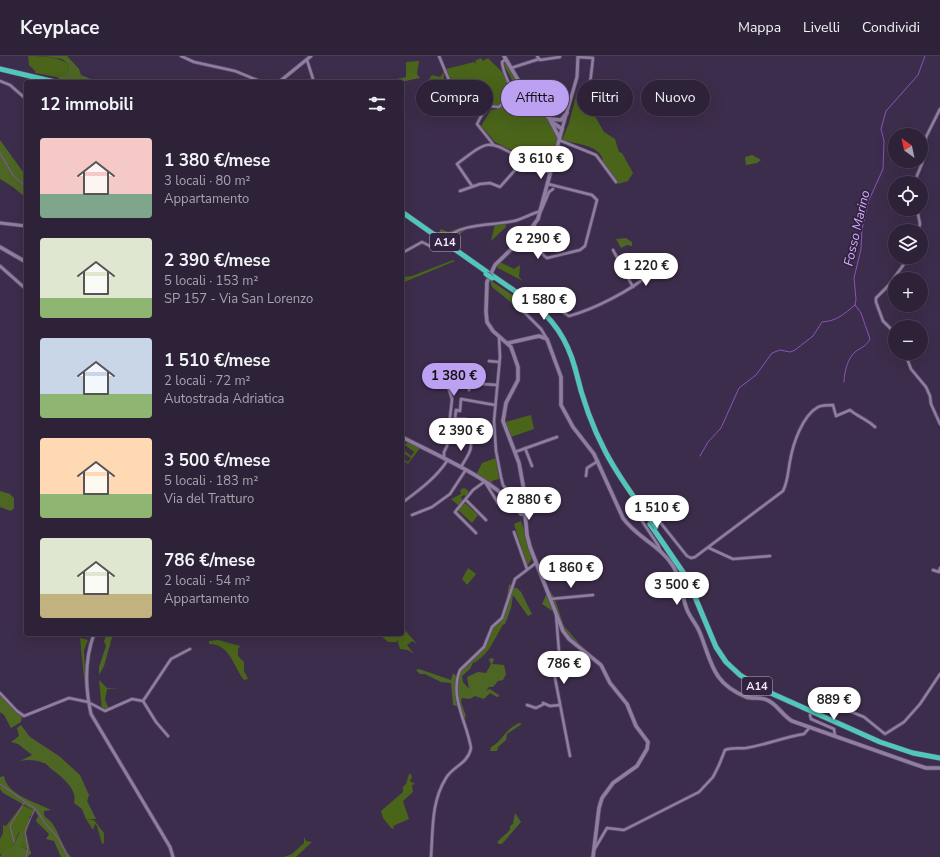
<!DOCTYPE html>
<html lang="it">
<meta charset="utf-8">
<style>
body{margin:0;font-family:"Nunito Sans",sans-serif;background:#3a2f44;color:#f1f3f6;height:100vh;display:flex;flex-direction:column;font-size:15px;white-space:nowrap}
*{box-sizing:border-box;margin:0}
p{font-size:13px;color:#a7a4ae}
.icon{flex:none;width:22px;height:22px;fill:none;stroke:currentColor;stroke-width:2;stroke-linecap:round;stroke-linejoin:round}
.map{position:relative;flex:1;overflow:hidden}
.drawer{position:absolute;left:24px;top:24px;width:380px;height:556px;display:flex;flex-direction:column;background:#2e2239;border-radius:4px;box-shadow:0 4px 16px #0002,0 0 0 1px #493f53}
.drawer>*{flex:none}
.banner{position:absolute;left:416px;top:24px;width:380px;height:36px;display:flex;gap:8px}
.needle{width:26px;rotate:327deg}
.tools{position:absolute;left:888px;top:72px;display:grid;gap:8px}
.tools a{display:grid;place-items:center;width:40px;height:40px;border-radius:50%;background:#2e2239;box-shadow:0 4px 16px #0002,0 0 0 1px #493f53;font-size:20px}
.price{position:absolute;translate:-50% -34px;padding:0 9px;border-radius:14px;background:#fff;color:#222;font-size:13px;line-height:26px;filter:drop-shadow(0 1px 2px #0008)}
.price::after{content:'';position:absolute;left:50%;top:24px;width:12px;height:9px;margin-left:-6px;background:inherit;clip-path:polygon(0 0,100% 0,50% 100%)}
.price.selected{background:#bca0f2;color:#111}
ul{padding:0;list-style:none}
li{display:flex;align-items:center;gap:12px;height:100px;padding:0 16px}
li span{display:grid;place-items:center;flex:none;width:112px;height:80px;border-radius:4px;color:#555}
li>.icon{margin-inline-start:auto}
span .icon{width:48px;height:48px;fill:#fffc;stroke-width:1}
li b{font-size:17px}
h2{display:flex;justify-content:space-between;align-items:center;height:48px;padding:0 16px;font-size:17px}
.chip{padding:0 14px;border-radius:18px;background:#2e2239;box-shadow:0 4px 16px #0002,0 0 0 1px #493f53;font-size:14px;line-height:36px}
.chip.selected{background:#bca0f2;color:#111}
header{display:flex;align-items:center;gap:24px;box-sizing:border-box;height:56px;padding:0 20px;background:#2e2239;border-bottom:1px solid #493f53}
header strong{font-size:19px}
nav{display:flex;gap:22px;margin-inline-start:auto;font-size:14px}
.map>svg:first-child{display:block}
.green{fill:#4a641a}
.forest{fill:#4e6624}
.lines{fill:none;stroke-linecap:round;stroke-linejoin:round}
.stream{stroke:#8a53b9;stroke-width:1}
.minor-casing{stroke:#5a4b66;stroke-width:4}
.tertiary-casing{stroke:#5a4b66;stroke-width:4.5}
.secondary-casing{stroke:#5a4b66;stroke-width:5}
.motorway-casing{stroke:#5a4b66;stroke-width:6}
.minor{stroke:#907ea2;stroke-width:2.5}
.tertiary{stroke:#907ea2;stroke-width:3}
.secondary{stroke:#907ea2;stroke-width:3.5}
.motorway{stroke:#53c6bb;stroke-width:5}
.motorway-bridge-casing{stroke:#5a4b66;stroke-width:6;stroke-linecap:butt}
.motorway-bridge{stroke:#53c6bb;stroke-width:5}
.labels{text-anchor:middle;stroke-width:3.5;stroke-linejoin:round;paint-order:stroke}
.shield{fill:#322341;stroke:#b9aec5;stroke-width:1}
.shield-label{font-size:11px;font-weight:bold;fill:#f3e9fd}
.water-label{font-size:13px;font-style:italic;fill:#d6affd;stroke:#322341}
</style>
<header>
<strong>Keyplace</strong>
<nav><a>Mappa</a><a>Livelli</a><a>Condividi</a></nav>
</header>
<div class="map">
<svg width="940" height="801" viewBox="0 0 940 801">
<rect width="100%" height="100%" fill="#3d2d4c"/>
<g class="green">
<path d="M28 0C43 0 58 0 69 9L67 18 57 21 35 17V15L29 9Z"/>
<path d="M481 2 483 5 488 2C497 12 512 21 509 37L499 49C480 54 482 42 470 35L468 38C456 30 450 26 446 13L474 6 477 8 475 5Z"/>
<polygon points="419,5 417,18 406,18 406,6"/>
<path d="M505 6 521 33 547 63 552 65 559 81 550 114 495 86 481 70 491 54C503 53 516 42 513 29 512 22 507 15 504 9Z"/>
<polygon points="444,16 444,25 434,23 431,26 431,41 425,52 424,49 427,34 427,26 432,19 440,21"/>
<path d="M588 32 594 53 592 50H587V54L596 62 604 76 615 83 619 96 622 97 633 117 628 125 618 128 601 105 603 104C599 88 574 88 562 84L569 67 576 40 580 33Z"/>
<polygon points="505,166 506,171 491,185 495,168"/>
<polygon points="453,204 455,205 402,227 402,221 412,220"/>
<polygon points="500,206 514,213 520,209 519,221 523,225 496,211"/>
<polygon points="531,359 534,373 511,381 505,366"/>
<polygon points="408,385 420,392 408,408 402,404 402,402 408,406 411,402 402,396 403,393 411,400 414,396 405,389"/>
<polygon points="496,402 499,423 492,425 491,428 476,419 482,407"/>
<polygon points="464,432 468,434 468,438 467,441 464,439 461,441 463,445 459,450 451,443 461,438 460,434"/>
<polygon points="465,447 478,459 472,467 458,454"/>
<polygon points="521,465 533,501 527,510 514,468"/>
<polygon points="468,512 476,518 467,529 462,523"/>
<path d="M499 564 503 569C492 586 492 595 474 607V605H471L486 590 493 571Z"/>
<polygon points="402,571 417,588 412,585 407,589 414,598 408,594 400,593 398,586 399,584 396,586 388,586 379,578 402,578"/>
<polygon points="80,582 88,584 84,594 86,641"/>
<path d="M218 584 240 590 238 593V600L244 606V615L248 623 244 624C233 610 230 588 209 588V585Z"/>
<polygon points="99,624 107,632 119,633 107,633 105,644 109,653 102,654"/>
<polygon points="409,718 411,718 412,721 410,725 415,728 412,729 413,736 403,745 409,763 393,770 394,773 391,772 383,762 381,755 403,736 403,731 406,728"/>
<polygon points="22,749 35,755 33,759 29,761 31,763 26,777 30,794 20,790 19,788 23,786 24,782 19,776 13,790 0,799 0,783 3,777 3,769 6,770"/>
<polygon points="86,763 94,764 104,777 104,787 102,788 97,770 95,768 93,774"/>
<polygon points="304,781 306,785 312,786 296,801 284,801 292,798 304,787"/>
</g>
<g class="forest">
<path d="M44 0H67L79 13 81 19 98 26C87 26 65 30 57 21L67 18 69 9 62 3Z"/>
<polygon points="406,18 417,18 420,22 400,26 383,26 406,21"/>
<polygon points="0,84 26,120 26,142 13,131 0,123"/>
<polygon points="752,99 761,104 757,107 746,109 745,101"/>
<polygon points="464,171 467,173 457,180 451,177 444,183 439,177 441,173 448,176"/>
<polygon points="626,182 632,186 632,190 627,189 621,192 616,183"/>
<polygon points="490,224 521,245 520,246 513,248 492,231"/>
<polygon points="0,435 10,438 14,442 14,452 11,455 0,451"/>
<polygon points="512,528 514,532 517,532 521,536 532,558 528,560 513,539 511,552 505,568 502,569 499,564 503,562 509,529"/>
<polygon points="548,532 554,541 564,570 582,591 566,577"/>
<polygon points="547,537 554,556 542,548"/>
<polygon points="107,578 113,578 104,610 99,619 99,611 106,590 104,585"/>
<path d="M492 602 494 604 492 608 504 609 506 618 503 624 498 625 493 631H489L486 635 490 633 500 640 497 641 490 637 484 643 475 640 470 643 462 642 461 646 466 660 464 664C460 650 452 628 461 614 464 611 468 608 471 605H474L470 613 462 620 463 626 469 633 467 621 478 616 486 617 491 608 489 603Z"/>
<polygon points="419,613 451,624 453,617 457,621 459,651 453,649 451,627 441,626 425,618 420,618 416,614"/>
<polygon points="0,638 22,660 21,666 11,672 4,659 0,656"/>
<path d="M519 667 522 668 507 678 506 684 498 691 497 695H490L491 691C502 686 505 673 519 667Z"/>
<path d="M21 669 30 681 59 700 80 719 89 739 87 745 96 763H86L82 753 74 747C78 734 63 722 54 715 50 713 48 708 44 707 36 704 28 703 20 705L32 699 18 688 11 686 19 680 17 672Z"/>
<path d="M4 720C7 739 36 746 51 754L44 755C43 762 48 762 52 767 60 778 62 791 71 801H61L54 785 46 783 49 778 36 765 38 760 35 755 3 737 0 733V721Z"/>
<polygon points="515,757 521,766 502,788 499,788 497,786 510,774 510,770 513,768"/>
<polygon points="21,774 23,776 23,781 27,784 26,786 22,786 20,790 31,795 31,798 27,801 0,801 3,796 13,790"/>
</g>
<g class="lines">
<g class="stream">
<polyline points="0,97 13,119 26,131"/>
<path d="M844 326C844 316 848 302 855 296 861 291 866 291 870 283L861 257 855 249 856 243 854 222 861 193 862 173 869 144 883 113 884 85 881 73 886 55 918 19 925 0"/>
<path d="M700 400 708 386 721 372 739 332 756 319 772 297 780 294 790 296 795 294 813 280 822 266C837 265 844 258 855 249"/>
<polyline points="0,728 37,754 44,766 59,783 68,801"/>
<polyline points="14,786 10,770 24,747"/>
<polyline points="26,801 28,793 25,775 35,753"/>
</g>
<defs>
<g id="minor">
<polyline points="181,0 194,6 235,15 262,26"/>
<path d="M439 0 451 29 466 38 478 49 499 51C521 32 504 27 502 6L506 3"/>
<polyline points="537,0 540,4 560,1"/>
<polyline points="578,1 593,2 590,28 588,34 595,53 601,53"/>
<polyline points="307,4 314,26"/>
<polyline points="511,12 539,3"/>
<polyline points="0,25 10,29 26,43"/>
<polyline points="486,51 477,68 493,88"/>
<polyline points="448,52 457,42 468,41"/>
<polyline points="559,84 596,99 616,126"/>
<polyline points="914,127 923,105 926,81 940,53"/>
<path d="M472 130 457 108C491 82 487 84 524 104"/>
<polyline points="460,135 480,128 490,127 500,131 524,104 550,117"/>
<polyline points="917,153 920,168 918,175"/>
<polyline points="535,168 533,177 535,186"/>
<path d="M525 180C537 181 538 197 547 202L580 194 585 190 597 144 592 139 548 128"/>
<path d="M445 183C463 166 492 170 514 165 523 163 532 157 541 155L549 136 553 133"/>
<polyline points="613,194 633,231"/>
<polyline points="402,197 422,186 436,193 440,190"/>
<path d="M529 239 533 237 569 260C592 254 633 234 650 217"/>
<polyline points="522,248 522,254 541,273 547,283"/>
<polyline points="895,277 883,265 876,246 876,242 889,229 909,201"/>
<polyline points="499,281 500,301 494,365 496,395 501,421 503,429 514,444 514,448"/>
<polyline points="905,297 911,313 926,331 930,340 931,348 940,368"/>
<polyline points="489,305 499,306"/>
<polyline points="443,315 452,343 447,390 444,396 444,403"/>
<polyline points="469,334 470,327 497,329"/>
<polyline points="466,363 455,363 456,354 460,355 461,343 495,349"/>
<path d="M460 379 467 381C477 389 466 402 461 411"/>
<polyline points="525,392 532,410"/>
<polyline points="515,396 557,381"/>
<polyline points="586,420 587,412 598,405"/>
<polyline points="485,426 498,447"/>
<polyline points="466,444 486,464"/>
<path d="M402 447C419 434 435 423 447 405"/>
<path d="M642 448 648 451 687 500 691 502 695 501 783 435C788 425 788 415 790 405 793 388 802 360 818 351 822 349 829 349 833 349L836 360 850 354C858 361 867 363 875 371"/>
<polyline points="636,453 636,456 658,489 661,496"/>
<polyline points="528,456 546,448 557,446"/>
<polyline points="412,459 432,451 450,438 465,415"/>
<polyline points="514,476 527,513"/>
<polyline points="476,477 455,456 473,434 484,426"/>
<polyline points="709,492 733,503 770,500"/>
<polyline points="933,514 939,516 940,512"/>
<polyline points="550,543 593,539"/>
<polyline points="556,558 560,608 555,622 570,700"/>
<polyline points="0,637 17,655 24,660 69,642 88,646 105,655 132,643 143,645 171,603 190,593"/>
<polyline points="143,645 156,666 168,680"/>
<polyline points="543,647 550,650 560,649"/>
<polyline points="527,649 536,652 544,648"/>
<polyline points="815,649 820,643 864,661 885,678 904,666 920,648 940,618"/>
<polyline points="810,659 811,663 834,673 835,680"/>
<path d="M594 794 607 772 624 774 699 736 713 721 719 709 725 694C732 691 738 693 746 692 766 689 784 681 804 678L810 671"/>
<path d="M431 801C433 774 431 746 446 722 453 710 468 708 471 692 467 666 449 641 460 614L484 591 492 571 502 562 515 523 536 507"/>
</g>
<g id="tertiary">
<polyline points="279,26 311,0"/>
<polyline points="562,73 577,21 578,0"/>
<polyline points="0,167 26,170"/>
<polyline points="0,210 26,233"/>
<path d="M94 578C84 605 85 631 91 658L170 791 173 801"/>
</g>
<g id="secondary">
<polyline points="504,0 524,34 549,62 559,81"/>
<polyline points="550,63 561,64 567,57"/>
<polyline points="552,66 562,73"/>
<polyline points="0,191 26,206"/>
<path d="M508 287 539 280 547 283 561 321V349L573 371 594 398 623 462C636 481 661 490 673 510 682 524 681 541 688 556 692 564 697 569 700 577 712 607 712 627 746 641 753 643 761 641 767 644 776 647 782 659 792 665L914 708 926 712H940"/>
<path d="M402 381C438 400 499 425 521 458H525L528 456 519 407 503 365 506 347 518 324V311L511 291 493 275 487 266 486 256 487 226 495 209 525 180 538 163 562 73"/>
<polyline points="525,458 527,479 530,491 563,575 569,583 601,609 610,627 627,648 636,670 648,686 647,693 637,710 613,727 602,742 599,752 593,801"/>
</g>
<g id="motorway">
<polyline points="0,13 55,26"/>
<polyline points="402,156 487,216"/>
<polyline points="493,220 525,242"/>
<path d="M528 244C553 262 567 283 575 312"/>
<polyline points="650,468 687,522 716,591 726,606 740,619 764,634 880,686 913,697 940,702"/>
</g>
</defs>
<use href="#minor" class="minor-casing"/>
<use href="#tertiary" class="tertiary-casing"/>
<use href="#secondary" class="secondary-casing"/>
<use href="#motorway" class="motorway-casing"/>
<use href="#minor" class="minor"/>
<use href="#tertiary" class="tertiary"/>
<use href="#secondary" class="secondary"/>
<use href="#motorway" class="motorway"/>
<defs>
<g id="motorway-bridge">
<polyline points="486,218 492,222"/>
<polyline points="523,244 526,247"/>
<path d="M575 312C591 380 614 416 656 471"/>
</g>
</defs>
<use href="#motorway-bridge" class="motorway-bridge-casing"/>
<use href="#motorway-bridge" class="motorway-bridge"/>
</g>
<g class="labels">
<g class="shield">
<rect x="430" y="177" width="30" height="18" rx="3"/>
<rect x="742" y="621" width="30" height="18" rx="3"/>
</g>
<g class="shield-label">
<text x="445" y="190">A14</text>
<text x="757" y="634">A14</text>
</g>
<g class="water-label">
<text transform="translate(856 172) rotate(-77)" y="5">Fosso Marino</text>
</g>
</g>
</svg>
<div class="tools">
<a><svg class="needle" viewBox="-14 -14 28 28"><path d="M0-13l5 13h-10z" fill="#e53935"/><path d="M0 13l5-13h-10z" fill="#a7a4ae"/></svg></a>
<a><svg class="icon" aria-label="locate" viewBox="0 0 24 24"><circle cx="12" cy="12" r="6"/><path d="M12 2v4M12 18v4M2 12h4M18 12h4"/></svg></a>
<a><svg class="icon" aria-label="layers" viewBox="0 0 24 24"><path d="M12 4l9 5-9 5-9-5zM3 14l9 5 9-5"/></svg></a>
<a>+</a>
<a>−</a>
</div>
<b class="price" style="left:541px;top:124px">3 610 €</b>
<b class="price" style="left:538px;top:204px">2 290 €</b>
<b class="price" style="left:646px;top:231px">1 220 €</b>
<b class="price" style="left:544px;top:265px">1 580 €</b>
<b class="price selected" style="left:454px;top:341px">1 380 €</b>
<b class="price" style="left:461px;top:396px">2 390 €</b>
<b class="price" style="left:529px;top:465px">2 880 €</b>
<b class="price" style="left:657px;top:473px">1 510 €</b>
<b class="price" style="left:571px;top:533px">1 860 €</b>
<b class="price" style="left:677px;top:550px">3 500 €</b>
<b class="price" style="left:564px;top:629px">786 €</b>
<b class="price" style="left:834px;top:665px">889 €</b>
<div class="banner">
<a class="chip">Compra</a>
<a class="chip selected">Affitta</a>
<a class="chip">Filtri</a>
<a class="chip">Nuovo</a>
</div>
<section class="drawer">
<h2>12 immobili<svg class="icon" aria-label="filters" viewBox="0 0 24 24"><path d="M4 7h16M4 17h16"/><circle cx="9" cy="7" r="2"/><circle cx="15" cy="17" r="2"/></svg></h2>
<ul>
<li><span style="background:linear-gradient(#f6c9c9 70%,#7fa58c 0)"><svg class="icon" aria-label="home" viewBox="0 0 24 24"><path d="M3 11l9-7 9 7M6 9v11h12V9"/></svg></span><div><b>1 380 €/mese</b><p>3 locali · 80 m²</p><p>Appartamento</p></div></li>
<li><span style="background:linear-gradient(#dfe7d0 75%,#8fb573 0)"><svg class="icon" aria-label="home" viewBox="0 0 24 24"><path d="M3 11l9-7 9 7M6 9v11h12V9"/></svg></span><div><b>2 390 €/mese</b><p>5 locali · 153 m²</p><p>SP 157 - Via San Lorenzo</p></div></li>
<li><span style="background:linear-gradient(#c9d6e8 70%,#8fb573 0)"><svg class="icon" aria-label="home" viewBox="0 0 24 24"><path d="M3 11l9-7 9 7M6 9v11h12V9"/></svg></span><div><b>1 510 €/mese</b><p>2 locali · 72 m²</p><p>Autostrada Adriatica</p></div></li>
<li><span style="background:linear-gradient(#ffd9b3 70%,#8fb573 0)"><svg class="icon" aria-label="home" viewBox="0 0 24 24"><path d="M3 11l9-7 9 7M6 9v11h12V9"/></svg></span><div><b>3 500 €/mese</b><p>5 locali · 183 m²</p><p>Via del Tratturo</p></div></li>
<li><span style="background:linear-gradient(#dfe7d0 70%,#c2b280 0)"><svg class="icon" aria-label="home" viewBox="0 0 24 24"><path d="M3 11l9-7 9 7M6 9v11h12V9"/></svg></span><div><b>786 €/mese</b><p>2 locali · 54 m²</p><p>Appartamento</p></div></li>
</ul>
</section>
</div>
